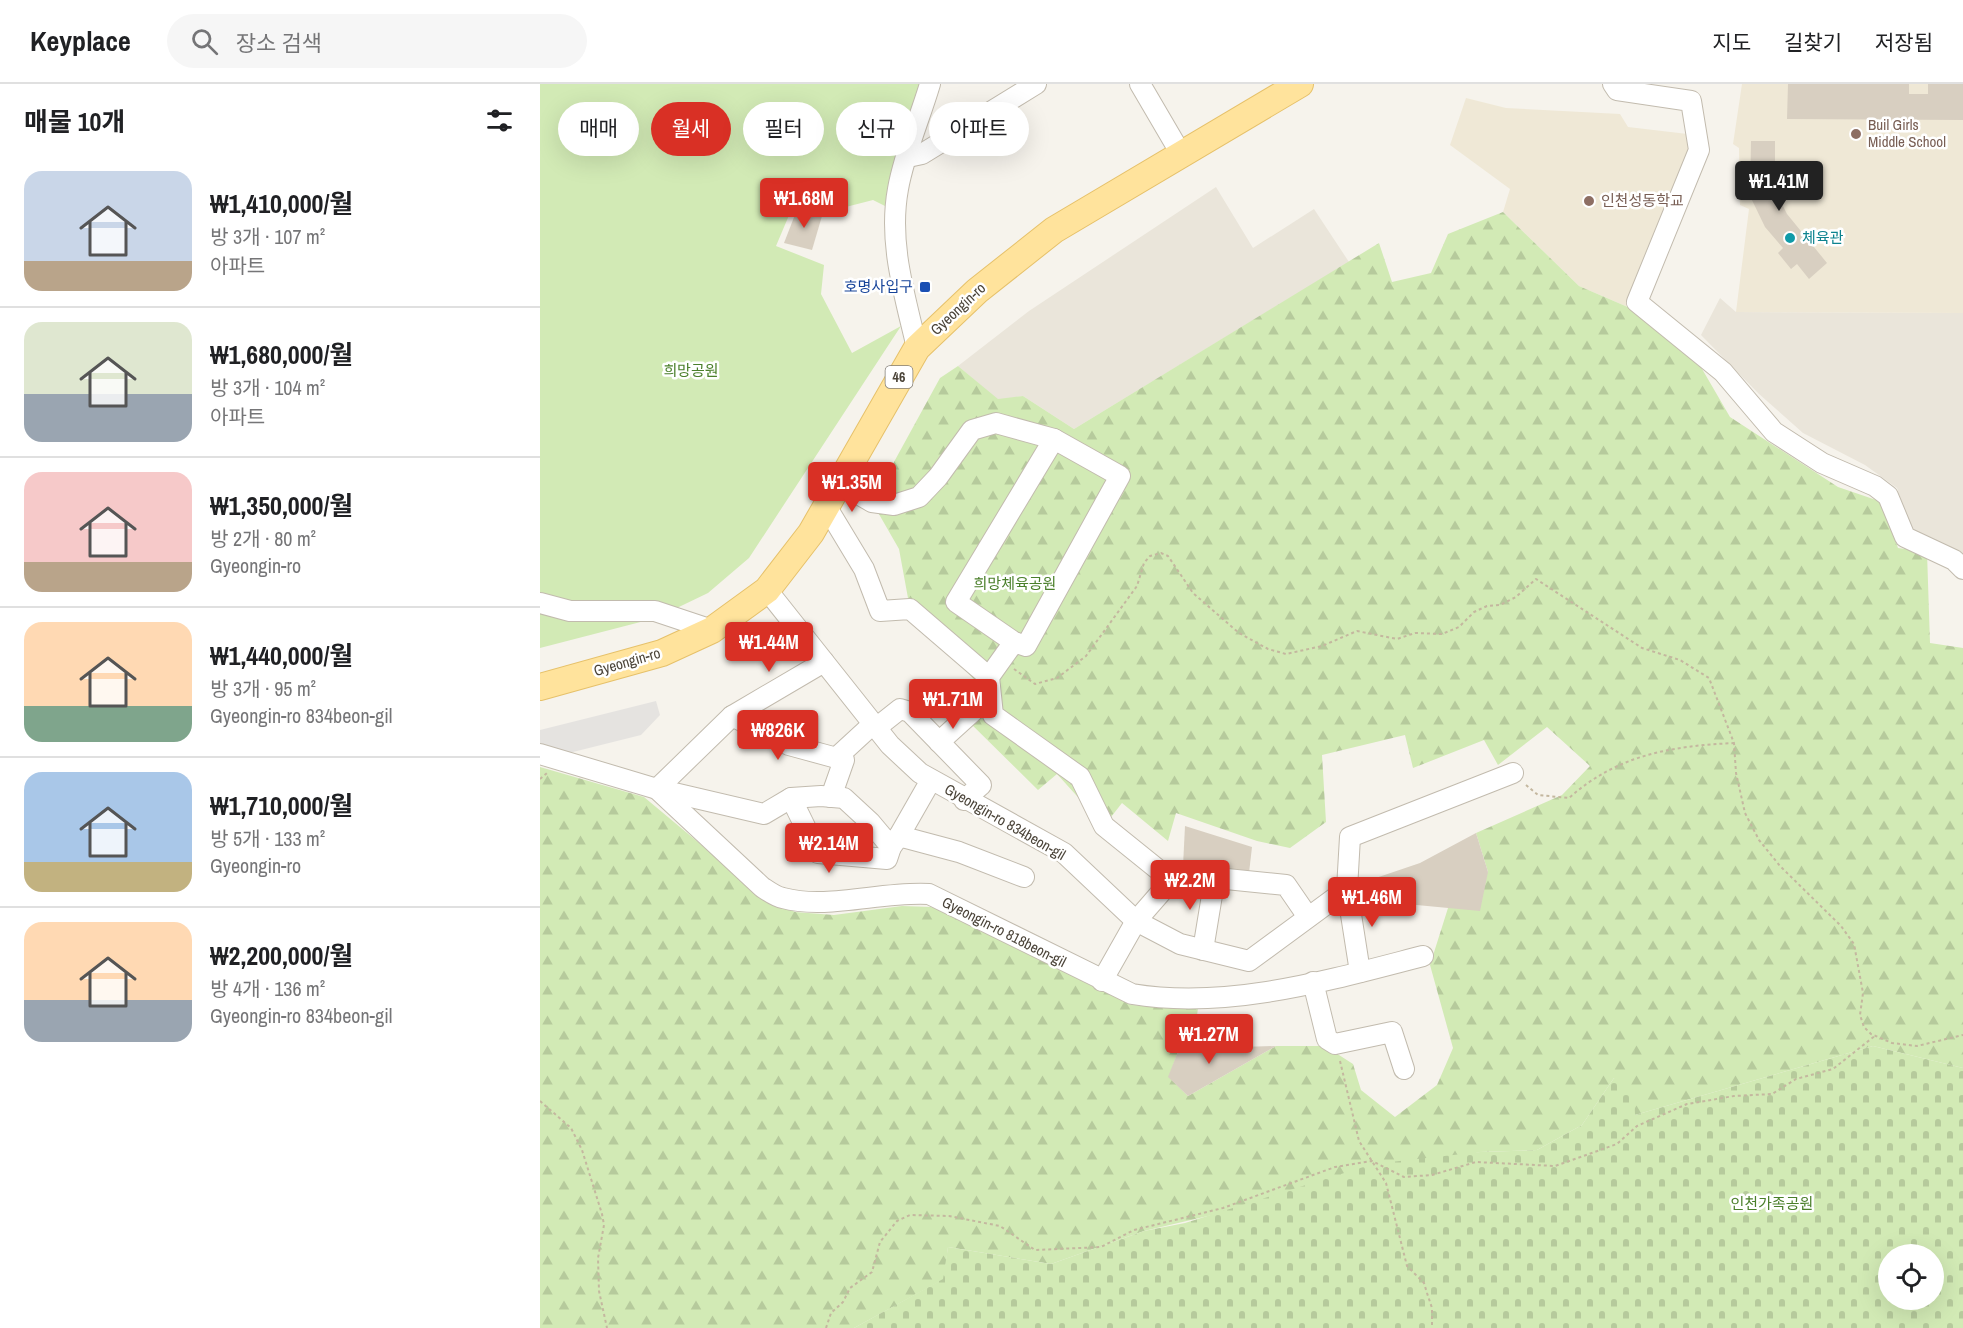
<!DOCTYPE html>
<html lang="ko">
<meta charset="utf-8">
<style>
body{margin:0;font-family:"Archivo Narrow","Noto Sans KR",sans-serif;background:#f6f6f6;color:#202124;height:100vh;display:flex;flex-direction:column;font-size:22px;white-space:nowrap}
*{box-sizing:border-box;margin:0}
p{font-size:20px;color:#757577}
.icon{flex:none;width:33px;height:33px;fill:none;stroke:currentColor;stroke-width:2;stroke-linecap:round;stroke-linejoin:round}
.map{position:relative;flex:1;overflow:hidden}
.sheet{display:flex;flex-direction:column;background:#fff;width:540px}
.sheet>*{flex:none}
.top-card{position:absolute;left:18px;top:18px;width:570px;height:54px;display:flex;gap:12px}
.fabs{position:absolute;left:1338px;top:1160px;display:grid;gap:12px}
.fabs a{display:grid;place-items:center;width:66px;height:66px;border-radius:50%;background:#fff;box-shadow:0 6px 24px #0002;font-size:30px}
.price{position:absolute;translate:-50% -51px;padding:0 14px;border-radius:6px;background:#d93025;color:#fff;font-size:20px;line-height:39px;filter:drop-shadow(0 2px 3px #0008)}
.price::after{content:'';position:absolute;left:50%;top:36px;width:18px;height:14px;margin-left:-9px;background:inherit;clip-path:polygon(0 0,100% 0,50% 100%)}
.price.active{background:#222;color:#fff}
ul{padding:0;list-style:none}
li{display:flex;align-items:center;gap:18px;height:150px;padding:0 24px}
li+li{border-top:2px solid #e0e0e0}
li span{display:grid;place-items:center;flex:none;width:168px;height:120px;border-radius:18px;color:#555}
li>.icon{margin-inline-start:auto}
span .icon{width:72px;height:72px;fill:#fffc;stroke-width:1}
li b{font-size:26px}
h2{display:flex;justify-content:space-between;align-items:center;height:72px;padding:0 24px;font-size:26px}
.chip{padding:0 21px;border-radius:27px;background:#fff;box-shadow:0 6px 24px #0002;font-size:21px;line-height:54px}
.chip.active{background:#d93025;color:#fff}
header{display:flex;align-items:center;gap:36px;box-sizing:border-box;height:84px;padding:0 30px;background:#fff;border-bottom:2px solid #e0e0e0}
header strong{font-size:28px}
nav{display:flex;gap:33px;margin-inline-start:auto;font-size:21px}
.search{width:420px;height:54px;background:#f6f6f6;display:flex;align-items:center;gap:15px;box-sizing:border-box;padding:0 21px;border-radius:33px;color:#757577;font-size:22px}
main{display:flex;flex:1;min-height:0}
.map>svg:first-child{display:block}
.residential{fill:#eae5da}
.education{fill:#efe8d6}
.green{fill:#d2eab5}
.forest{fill:url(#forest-firs)}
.cemetery{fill:url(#cemetery-stones);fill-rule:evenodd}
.parking{fill:#e5e3e0}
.building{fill:#d8cfc1}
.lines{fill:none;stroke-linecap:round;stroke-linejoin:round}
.minor-casing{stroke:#c2bbae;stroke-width:22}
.major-casing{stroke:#e6c16a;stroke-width:28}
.path{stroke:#c4b79f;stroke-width:2;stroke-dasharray:3 3;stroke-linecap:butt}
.minor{stroke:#fff;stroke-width:20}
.major{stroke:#ffe39c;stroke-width:26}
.education-dot{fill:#8d6e63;stroke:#fff;stroke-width:2}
.culture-dot{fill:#0f9aa8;stroke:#fff;stroke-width:2}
.transit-dot{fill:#1a4fb4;stroke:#fff;stroke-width:2}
.labels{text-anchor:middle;stroke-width:5;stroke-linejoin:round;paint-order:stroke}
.shield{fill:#fff;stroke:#817c74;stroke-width:1.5}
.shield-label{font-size:14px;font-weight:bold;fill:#4b4439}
.education-label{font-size:15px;fill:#785e54;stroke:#fff;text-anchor:start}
.culture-label{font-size:15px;fill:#0d838f;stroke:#fff;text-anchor:start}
.transit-label{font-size:15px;fill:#164399;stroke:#fff;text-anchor:end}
.street-label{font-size:15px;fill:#4b4439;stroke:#fff}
.park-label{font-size:15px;fill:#4a7f2a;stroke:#fff}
</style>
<header>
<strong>Keyplace</strong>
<div class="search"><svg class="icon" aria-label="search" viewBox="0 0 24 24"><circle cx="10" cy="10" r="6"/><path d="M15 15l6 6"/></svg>장소 검색</div>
<nav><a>지도</a><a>길찾기</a><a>저장됨</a></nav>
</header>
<main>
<section class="sheet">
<h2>매물 10개<svg class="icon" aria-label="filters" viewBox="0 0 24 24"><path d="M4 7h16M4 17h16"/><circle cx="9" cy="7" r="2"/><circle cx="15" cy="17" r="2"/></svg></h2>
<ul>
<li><span style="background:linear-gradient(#c9d6e8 75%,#b9a48a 0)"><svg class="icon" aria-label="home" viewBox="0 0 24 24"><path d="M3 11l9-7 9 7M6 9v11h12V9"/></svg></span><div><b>₩1,410,000/월</b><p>방 3개 · 107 m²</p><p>아파트</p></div></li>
<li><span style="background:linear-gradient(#dfe7d0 60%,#9aa5b1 0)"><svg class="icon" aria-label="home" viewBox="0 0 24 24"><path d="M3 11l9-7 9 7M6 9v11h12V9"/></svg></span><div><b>₩1,680,000/월</b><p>방 3개 · 104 m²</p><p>아파트</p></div></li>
<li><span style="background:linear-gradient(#f6c9c9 75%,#b9a48a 0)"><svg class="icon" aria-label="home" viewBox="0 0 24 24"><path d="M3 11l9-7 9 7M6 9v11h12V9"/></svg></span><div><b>₩1,350,000/월</b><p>방 2개 · 80 m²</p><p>Gyeongin-ro</p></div></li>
<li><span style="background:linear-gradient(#ffd9b3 70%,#7fa58c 0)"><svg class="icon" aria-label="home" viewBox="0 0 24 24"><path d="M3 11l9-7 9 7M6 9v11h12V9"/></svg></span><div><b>₩1,440,000/월</b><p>방 3개 · 95 m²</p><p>Gyeongin-ro 834beon-gil</p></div></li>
<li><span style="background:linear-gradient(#a9c7e8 75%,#c2b280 0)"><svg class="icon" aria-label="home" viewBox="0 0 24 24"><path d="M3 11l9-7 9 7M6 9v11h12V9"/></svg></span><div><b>₩1,710,000/월</b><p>방 5개 · 133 m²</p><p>Gyeongin-ro</p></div></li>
<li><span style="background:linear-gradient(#ffd9b3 65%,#9aa5b1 0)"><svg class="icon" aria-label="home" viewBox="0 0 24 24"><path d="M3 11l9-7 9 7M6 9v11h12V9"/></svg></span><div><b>₩2,200,000/월</b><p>방 4개 · 136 m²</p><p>Gyeongin-ro 834beon-gil</p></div></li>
</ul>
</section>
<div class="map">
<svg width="1423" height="1244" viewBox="0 0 1423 1244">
<defs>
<pattern id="forest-firs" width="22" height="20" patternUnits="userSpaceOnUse" patternTransform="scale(1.5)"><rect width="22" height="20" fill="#d2eab5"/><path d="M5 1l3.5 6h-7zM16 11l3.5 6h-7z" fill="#b6ca9c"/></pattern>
<pattern id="cemetery-stones" width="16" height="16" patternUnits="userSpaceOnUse" patternTransform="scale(1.5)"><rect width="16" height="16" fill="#d2eab5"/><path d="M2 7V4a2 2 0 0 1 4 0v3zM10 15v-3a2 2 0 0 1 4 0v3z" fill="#b6ca9c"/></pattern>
</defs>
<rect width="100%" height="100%" fill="#f6f3ec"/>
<g class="residential">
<polygon points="676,103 713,164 774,125 809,178 534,345 483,312 458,316 418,282 489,227"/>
<polygon points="1180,214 1196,228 1423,229 1423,475 1374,453 1357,404 1325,381 1263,349 1219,310 1161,251"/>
</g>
<g class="education">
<polygon points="1202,0 1423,0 1423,229 1196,228 1209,125 1200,121 1199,64 1193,60"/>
<polygon points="926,14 966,24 1080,30 1088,43 1156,51 1090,224 1039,202 963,128 970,105 910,61"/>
</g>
<polygon class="green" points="0,0 380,0 345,122 333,116 298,125 258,110 236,162 284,181 281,210 312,269 361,242 209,474 168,509 116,534 0,564"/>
<polygon class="forest" points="963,128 1039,202 1090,224 1158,278 1190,333 1298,403 1342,418 1358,464 1387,468 1390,559 1423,564 1423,984 1333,962 1095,1031 1074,994 1042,1041 997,1066 940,1068 604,1147 511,1180 408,1163 404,1195 314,1244 0,1244 0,683 104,713 225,814 255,828 294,831 362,822 391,823 417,833 591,921 658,924 653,962 639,965 629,993 648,1012 736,962 785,962 813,980 821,1006 855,1033 897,1001 913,964 890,881 908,824 948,788 936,749 1022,711 1050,682 1007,643 958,681 944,656 873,684 865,651 782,671 786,738 750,764 717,757 636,729 628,757 582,719 564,742 517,690 498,706 425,634 438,600 370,525 359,465 332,418 400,294 418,282 458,315 483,312 534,345 839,159 852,198 891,189 908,150"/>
<path class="cemetery" d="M1333 962 1423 984V1244H314L403 1195 408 1163 511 1180 604 1147 645 1139 833 1080 940 1068 997 1066 1042 1041 1074 994 1094 1002 1095 1031ZM1348 1170H1394V1215H1348Z"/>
<polygon class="parking" points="116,617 120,631 101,651 29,669 0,660 0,646"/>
<g class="building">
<polygon points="1248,0 1369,0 1369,10 1388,10 1388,0 1423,0 1423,36 1247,35"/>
<polygon points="1211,57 1235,57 1235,106 1247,130 1287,179 1269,195 1257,180 1251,185 1238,169 1243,164 1225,143 1210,112"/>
<polygon points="258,123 282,132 272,166 244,159"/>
<polygon points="645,742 712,763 709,789 643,782"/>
<polygon points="936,749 948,788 940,827 824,816 818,800 880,779"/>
<polygon points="736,962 648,1012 628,993 639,965"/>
</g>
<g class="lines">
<defs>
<g id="minor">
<polyline points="600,0 641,70"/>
<polyline points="1073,0 1077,6 1151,17 1159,66 1097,218 1183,288 1234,348 1282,379 1335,402 1348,412 1365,453 1414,476 1423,485"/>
<polyline points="368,73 382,70 496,0"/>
<path d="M377 264C365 212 348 159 358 105 364 70 380 34 390 0"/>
<polygon points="514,355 580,392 486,562 474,558 416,518"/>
<polyline points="299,399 332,418 354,421 379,413 398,393 432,346 456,339 514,355"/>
<polyline points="286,422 324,485 340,527 370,525 449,593"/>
<polyline points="227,506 350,661 380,689 524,769 596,837 640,860 709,877 807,805 810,753 973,689"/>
<polyline points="0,519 30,527 115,527 172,546"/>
<polyline points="474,558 449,593 453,631 540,693 564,742 631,796"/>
<polyline points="192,632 249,661 304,676 291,713"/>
<polyline points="336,644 360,625 370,628 441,701 424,716"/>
<polyline points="399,658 442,619 450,604"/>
<path d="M0 670 117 705 222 803C228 807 236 813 243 814 287 826 342 807 389 810L592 910C688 926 790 896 883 872"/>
<polyline points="296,674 333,640"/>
<polyline points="117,705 224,730 251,714 281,712 304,714 330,738 351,763 359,752 419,768 484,793"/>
<polyline points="117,705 192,632 284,578"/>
<polyline points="251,714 278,769 347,775 351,763"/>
<polyline points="359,752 391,696"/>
<polyline points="807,805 820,888"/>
<polyline points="663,866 675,793"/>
<polyline points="562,897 596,837 637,790 746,801 768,833"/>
<polyline points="773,898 787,955 795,960 852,948 864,985"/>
</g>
<polyline id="major" points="0,603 122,569 172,546 227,506 271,449 377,264 437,207 514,146 760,0"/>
</defs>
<use href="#minor" class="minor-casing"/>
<use href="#major" class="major-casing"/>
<g class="path">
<polyline points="474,585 495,600 517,594 546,572 597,502 604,479 610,472 621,469 628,472 653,509 699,549 728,565 746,570 782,562 817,547 857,555 875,549 902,550 919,543 934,528 947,522 960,521 976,513 996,495 1102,564 1140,576 1169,594 1194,659 1196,689 1205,729 1219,756 1240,782 1301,842 1314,860 1323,909 1320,931 1324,943 1331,950 1352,959 1377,962 1423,951"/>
<polyline points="0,695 7,689"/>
<path d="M986 701 998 711 1029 714C1077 671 1131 662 1194 659"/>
<polyline points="800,977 819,1057 846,1099 867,1182 884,1199 887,1209 892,1224 892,1244"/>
<polyline points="0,1017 31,1044 42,1066 62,1130 64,1141 58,1174 59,1207 67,1244"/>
<polyline points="286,1244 291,1229 303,1218 310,1204 332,1188 340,1158 357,1137 370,1131 409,1132 460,1142 495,1166 561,1163 594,1146 683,1124 795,1083 832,1077 864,1093 892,1091 936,1078 1015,1082 1077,1060 1097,1042 1147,1020 1194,1012 1232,1010 1256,995 1293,985 1336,951"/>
</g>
<use href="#minor" class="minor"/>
<use href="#major" class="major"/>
</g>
<g class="education-dot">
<circle cx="1316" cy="50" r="6"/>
<circle cx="1049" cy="117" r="6"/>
</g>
<circle class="culture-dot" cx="1250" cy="154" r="6"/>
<rect class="transit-dot" x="379" y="197" width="12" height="12" rx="3"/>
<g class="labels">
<rect class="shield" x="345.5" y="282" width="27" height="22" rx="4.5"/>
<g class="shield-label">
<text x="359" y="298">46</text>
</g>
<g class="education-label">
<text x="1328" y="46">Buil Girls<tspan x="1328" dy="17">Middle School</tspan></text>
<text x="1061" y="122">인천성동학교</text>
</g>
<g class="culture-label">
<text x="1262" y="159">체육관</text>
</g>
<g class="transit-label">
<text x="373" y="208">호명사입구</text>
</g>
<g class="street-label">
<text transform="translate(418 225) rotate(-43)" y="5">Gyeongin-ro</text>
<text transform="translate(87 578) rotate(-16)" y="5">Gyeongin-ro</text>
<text transform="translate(465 738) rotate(30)" y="5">Gyeongin-ro 834beon-gil</text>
<text transform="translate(464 848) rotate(27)" y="5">Gyeongin-ro 818beon-gil</text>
</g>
<g class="park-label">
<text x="151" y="292">희망공원</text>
<text x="475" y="505">희망체육공원</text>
<text x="1232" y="1125">인천가족공원</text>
</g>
</g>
</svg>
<div class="fabs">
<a><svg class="icon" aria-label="locate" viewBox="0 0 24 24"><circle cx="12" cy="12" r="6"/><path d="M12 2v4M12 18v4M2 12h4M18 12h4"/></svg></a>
</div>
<b class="price active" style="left:1239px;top:128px">₩1.41M</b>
<b class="price" style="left:264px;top:145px">₩1.68M</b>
<b class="price" style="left:312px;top:429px">₩1.35M</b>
<b class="price" style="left:229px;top:589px">₩1.44M</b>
<b class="price" style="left:413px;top:646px">₩1.71M</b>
<b class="price" style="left:238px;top:677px">₩826K</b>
<b class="price" style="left:289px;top:790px">₩2.14M</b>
<b class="price" style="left:650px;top:827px">₩2.2M</b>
<b class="price" style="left:832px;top:844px">₩1.46M</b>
<b class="price" style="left:669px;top:981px">₩1.27M</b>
<div class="top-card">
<a class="chip">매매</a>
<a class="chip active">월세</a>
<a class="chip">필터</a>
<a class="chip">신규</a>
<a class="chip">아파트</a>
</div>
</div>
</main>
